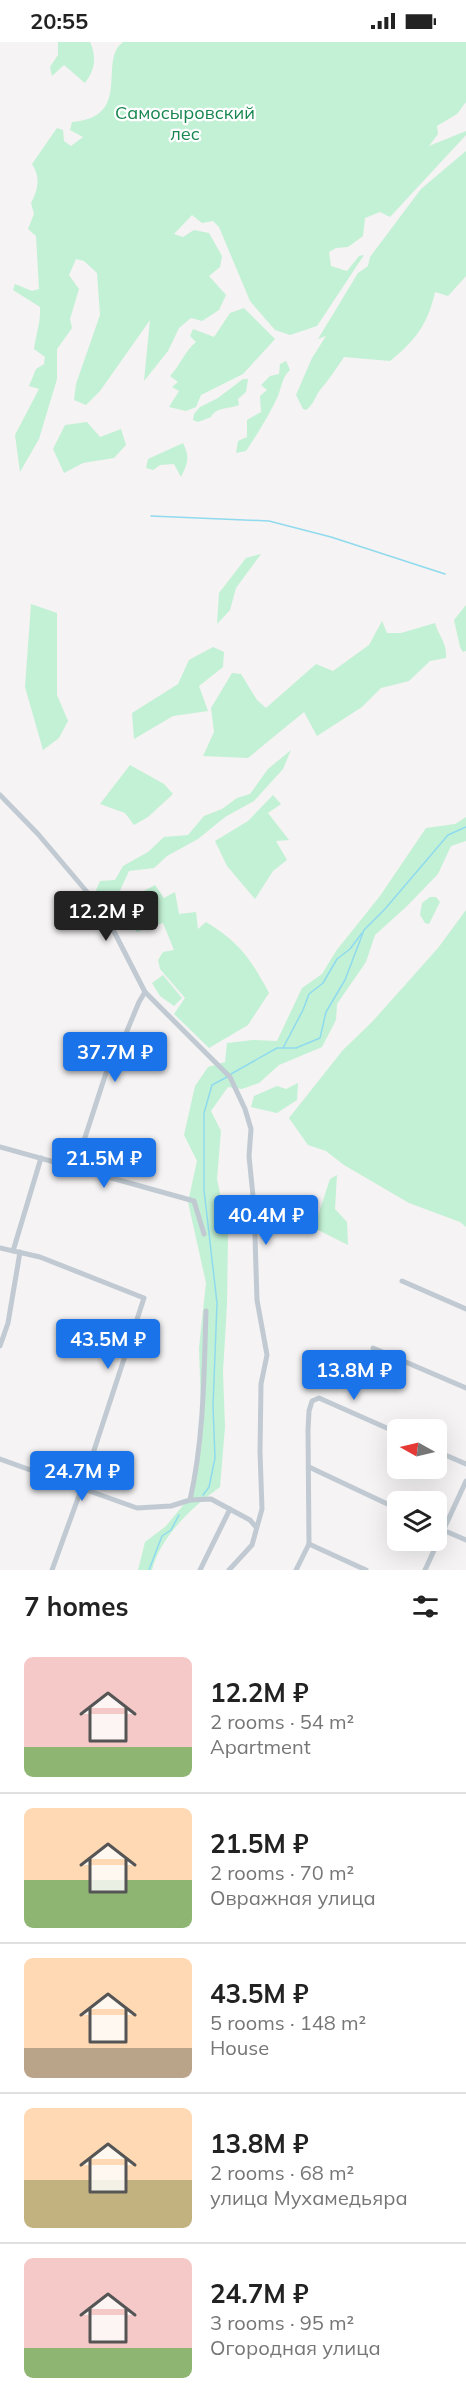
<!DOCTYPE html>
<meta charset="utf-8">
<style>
body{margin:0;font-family:Mulish,sans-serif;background:#f2f2f2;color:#222;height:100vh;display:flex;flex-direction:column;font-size:22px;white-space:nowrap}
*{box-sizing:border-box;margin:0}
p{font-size:20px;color:#767676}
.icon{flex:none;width:33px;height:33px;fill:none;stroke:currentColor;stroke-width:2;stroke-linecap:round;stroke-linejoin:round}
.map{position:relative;height:1528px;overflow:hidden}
.panel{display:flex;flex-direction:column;background:#fff;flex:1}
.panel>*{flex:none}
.needle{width:39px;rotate:278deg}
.tools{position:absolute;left:387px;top:1377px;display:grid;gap:12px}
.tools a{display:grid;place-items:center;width:60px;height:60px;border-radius:9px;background:#fff;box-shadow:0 6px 24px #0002;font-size:30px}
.price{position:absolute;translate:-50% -51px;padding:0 14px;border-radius:6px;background:#1a73e8;color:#fff;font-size:20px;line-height:39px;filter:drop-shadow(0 2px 3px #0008)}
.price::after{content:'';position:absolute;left:50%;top:36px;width:18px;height:14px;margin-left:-9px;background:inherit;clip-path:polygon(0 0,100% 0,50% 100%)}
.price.on{background:#222;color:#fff}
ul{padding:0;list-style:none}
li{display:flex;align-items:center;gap:18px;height:150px;padding:0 24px}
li+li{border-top:2px solid #e0e0e0}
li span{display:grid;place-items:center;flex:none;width:168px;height:120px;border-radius:9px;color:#555}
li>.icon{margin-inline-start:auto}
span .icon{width:72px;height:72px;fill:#fffc;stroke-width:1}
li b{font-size:26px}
h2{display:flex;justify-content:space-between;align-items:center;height:72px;padding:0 24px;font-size:26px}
.status{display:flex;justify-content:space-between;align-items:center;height:42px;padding:0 30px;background:#fff;direction:ltr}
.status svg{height:16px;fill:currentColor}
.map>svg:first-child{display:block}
.green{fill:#c3f1d5}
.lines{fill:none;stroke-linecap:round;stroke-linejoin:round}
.stream{stroke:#90daee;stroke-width:1.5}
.minor{stroke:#c1cad2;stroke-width:5}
.labels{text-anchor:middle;stroke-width:4.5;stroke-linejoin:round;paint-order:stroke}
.park-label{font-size:18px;fill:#17864f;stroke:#fff}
</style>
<div class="status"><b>20:55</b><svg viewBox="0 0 49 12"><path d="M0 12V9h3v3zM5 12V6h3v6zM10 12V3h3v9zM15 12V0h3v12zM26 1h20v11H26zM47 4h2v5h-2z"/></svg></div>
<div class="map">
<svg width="466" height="1528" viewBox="0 0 466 1528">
<rect width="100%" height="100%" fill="#f5f3f3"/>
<g class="green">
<path d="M58 0H90C97 15 95 28 85 41L64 23 52 34 50 25 58 13Z"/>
<path d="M123 0H466V60L457 72 437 84 438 92 429 104 466 89V93L390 175 380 170 365 176 363 194 348 205 336 206 329 210 331 224 347 229 359 214 364 213 317 284 290 293 275 288 250 259 219 185 213 179 202 181 192 173 174 192 183 195 194 188 209 191 222 214 220 225 209 234 226 253 219 268 202 279 191 276 179 286 168 309 144 339 150 278 100 349 86 363 74 358 76 342 100 273 97 231 84 219 76 217 69 233 79 247 70 277 72 286 57 307V337L39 397 20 430 15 393 39 347 29 344 36 327 44 322 45 315 34 307C36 292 41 280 40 265L13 248 15 242 32 249 39 247 36 194 28 187 34 172 31 161C38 148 41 136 32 122L57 86 63 88 64 99 71 104 83 95 70 88 72 80C134 75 97 19 123 0Z"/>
<path d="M466 109V234L448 254 435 250C428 282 415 299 390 319L344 315C336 327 329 337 320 348 315 355 314 362 306 368L303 367 296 353 312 316 326 294 318 297 358 231 368 224 370 215 421 147Z"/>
<path d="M244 266 275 297 243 332 201 353 196 365 186 369 169 365 179 349 172 345 178 340 170 334C181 322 185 309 196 300L190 294 193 287 214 295 230 271Z"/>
<path d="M286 319 290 328C282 335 282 344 278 354 269 373 258 391 246 409L236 411 238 399 247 395V378L261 370 260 354 267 348 261 343 270 334 279 332 280 322Z"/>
<path d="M243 337H248L246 350 238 357 239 363C229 367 216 365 211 375L198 380 193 378 194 372 200 365 218 356Z"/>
<polygon points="87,380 100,395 121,387 126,403 114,416 83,421 64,431 53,407 65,383"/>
<path d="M183 401C190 415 188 421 181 435L174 422 160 423 153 428 146 426 148 417Z"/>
<polygon points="261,512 236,546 230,568 217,582 219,551 246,516"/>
<polygon points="31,562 57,571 57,653 68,679 59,696 43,708 25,645"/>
<polygon points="466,563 466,609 463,610 460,605 454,578"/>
<path d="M382 579 387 591H401L435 581C439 595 447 600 446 616L430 619 409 639 381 646 362 665 317 694 304 670 248 716 203 714 214 690 211 666 232 631 241 632 257 658 266 666 316 622 333 629 369 603Z"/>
<polygon points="213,605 224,610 223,625 199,644 208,669 173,674 134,697 132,671 178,642 189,618"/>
<polygon points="291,708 283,727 254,759 225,775 198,797 167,814 154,826 129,829 117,855 101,859 96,848 100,839 115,838 123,824 148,810 164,795 188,793 204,774 222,767 237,756 250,752 268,727"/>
<polygon points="130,723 164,742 173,752 148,775 134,783 125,771 100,762"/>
<polygon points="273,753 281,762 268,771 289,798 276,799 287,818 273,829 255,857 227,824 215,799 248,779"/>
<path d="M466 775V799L451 804 438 832 406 865 375 893 366 920 337 962 336 978 322 1005 279 1023 259 1041 242 1047 228 1045 211 1069 221 1089 217 1137 228 1190 227 1262 223 1330 225 1385 220 1445C193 1464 160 1495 152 1528H138L145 1500 166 1484 194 1450 201 1366 199 1306 206 1241 188 1160 197 1119 184 1093 195 1044 208 1025 225 1020 227 1001 253 998 277 999 302 946 322 932 336 909 380 854 426 786 455 782Z"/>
<path d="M155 843 164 856 175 850 179 872 196 870 198 887 206 880C239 900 251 917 269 951L248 983 209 1006 174 972 185 956 160 927 158 918 163 910 174 908 163 881 137 890 130 883 122 866 128 857Z"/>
<polygon points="430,855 436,855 440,860 429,882 425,881 420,873 422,861"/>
<polygon points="466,868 466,1185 460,1180 409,1161 344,1123 326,1109 308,1103 289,1076 343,1008 372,980 406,942 438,906"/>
<polygon points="163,933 182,956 174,964 160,954 152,941"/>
<polygon points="298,1041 297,1058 277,1071 251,1065 254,1054 277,1044 286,1047"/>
<polygon points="337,1133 335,1167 347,1180 348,1203 314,1186 330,1137"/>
</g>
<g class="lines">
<g class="stream">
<polyline points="151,474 269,479 331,495 445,532"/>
<polyline points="283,1006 303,968 309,952 323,941 337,917 350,907 362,891"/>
<polyline points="231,1032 277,1006 296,1006 320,996 326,970 345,938 364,888 385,867 448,793 466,785"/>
<polyline points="203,1453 209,1445 215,1416 213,1364 217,1261 204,1148 204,1071 212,1043 227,1035"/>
<polyline points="149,1528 162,1494 171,1488 179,1473"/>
</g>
<g class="minor">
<polyline points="0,753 38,792 104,870 145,950 230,1035 245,1067 251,1087 249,1114 254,1164 257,1258 267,1313 261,1342 260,1410 262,1467 252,1503 229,1528"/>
<polyline points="0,1105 194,1159 204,1192"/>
<polyline points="75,1126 107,1028 124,996 139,960 145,950"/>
<polyline points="0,1206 40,1215 144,1256 81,1448 52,1528"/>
<polyline points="13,1209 41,1116"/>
<polyline points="402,1239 466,1267"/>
<polyline points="0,1304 8,1281 20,1210"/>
<polyline points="373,1306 466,1346"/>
<polyline points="436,1409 466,1422"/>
<polyline points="0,1417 137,1466 171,1464 190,1458 211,1457 250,1478 256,1485"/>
<polyline points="309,1425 398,1467"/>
<path d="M190 1458C204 1396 204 1332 206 1269"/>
<polyline points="436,1485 466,1498"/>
<polyline points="309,1502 308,1388 309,1369 312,1359 319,1356 398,1391"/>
<polyline points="200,1528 230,1467"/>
<polyline points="296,1528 309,1502 366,1528"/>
<polyline points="425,1528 466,1439"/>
</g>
</g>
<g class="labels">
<g class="park-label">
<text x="185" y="77">Самосыровский<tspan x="185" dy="21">лес</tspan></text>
</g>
</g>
</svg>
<div class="tools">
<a><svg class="needle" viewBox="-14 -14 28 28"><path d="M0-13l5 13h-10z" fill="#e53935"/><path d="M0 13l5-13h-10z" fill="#767676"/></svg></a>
<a><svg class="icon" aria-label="layers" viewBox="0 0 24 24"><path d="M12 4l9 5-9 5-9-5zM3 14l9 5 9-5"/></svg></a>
</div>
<b class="price on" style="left:106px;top:900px">12.2M ₽</b>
<b class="price" style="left:115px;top:1041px">37.7M ₽</b>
<b class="price" style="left:104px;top:1147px">21.5M ₽</b>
<b class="price" style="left:266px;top:1204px">40.4M ₽</b>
<b class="price" style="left:108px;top:1328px">43.5M ₽</b>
<b class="price" style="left:354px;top:1359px">13.8M ₽</b>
<b class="price" style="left:82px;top:1460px">24.7M ₽</b>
</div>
<section class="panel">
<h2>7 homes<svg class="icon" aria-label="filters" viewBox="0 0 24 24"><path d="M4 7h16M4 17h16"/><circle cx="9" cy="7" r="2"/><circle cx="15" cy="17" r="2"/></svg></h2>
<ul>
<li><span style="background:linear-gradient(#f6c9c9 75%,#8fb573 0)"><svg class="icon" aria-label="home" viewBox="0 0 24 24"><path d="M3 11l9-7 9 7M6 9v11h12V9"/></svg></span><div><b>12.2M ₽</b><p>2 rooms · 54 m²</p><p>Apartment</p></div></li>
<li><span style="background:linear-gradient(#ffd9b3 60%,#8fb573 0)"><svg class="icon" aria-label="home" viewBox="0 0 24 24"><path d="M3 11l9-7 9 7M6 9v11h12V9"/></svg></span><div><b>21.5M ₽</b><p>2 rooms · 70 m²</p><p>Овражная улица</p></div></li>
<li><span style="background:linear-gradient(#ffd9b3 75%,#b9a48a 0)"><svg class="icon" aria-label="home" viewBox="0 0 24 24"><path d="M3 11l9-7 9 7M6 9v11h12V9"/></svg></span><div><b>43.5M ₽</b><p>5 rooms · 148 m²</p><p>House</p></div></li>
<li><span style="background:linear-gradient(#ffd9b3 60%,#c2b280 0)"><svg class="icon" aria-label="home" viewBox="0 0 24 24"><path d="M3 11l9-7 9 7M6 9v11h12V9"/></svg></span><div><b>13.8M ₽</b><p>2 rooms · 68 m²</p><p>улица Мухамедьяра</p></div></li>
<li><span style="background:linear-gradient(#f6c9c9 75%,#8fb573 0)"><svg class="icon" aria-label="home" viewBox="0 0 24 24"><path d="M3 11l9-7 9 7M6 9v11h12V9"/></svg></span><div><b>24.7M ₽</b><p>3 rooms · 95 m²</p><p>Огородная улица</p></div></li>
</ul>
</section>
